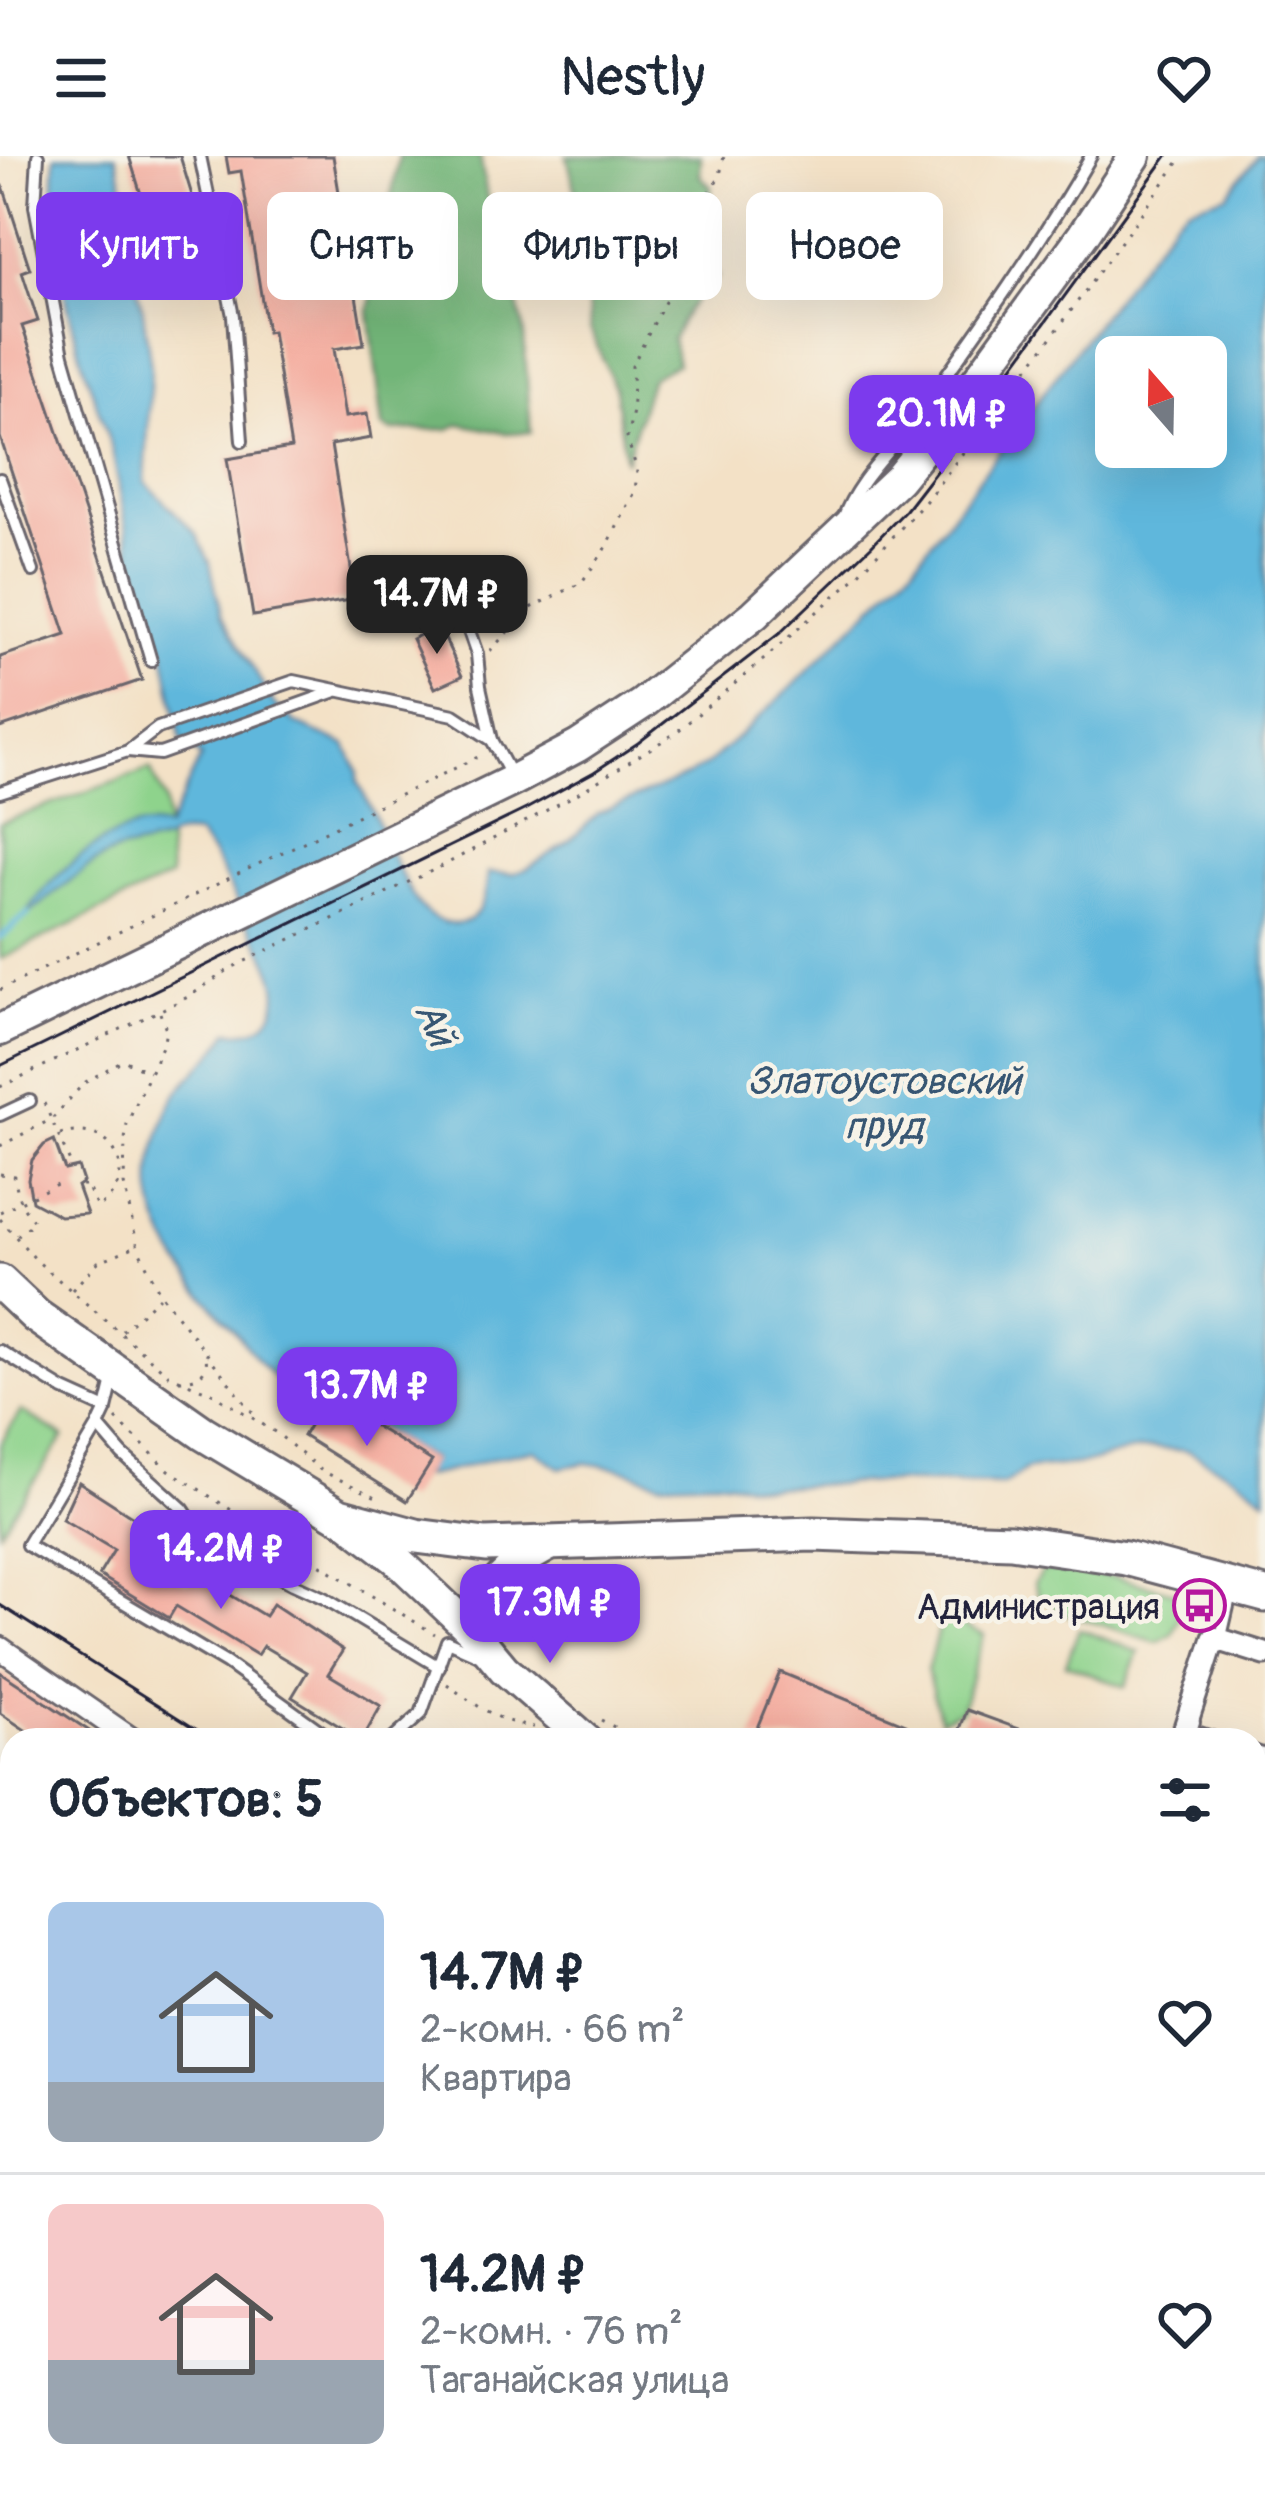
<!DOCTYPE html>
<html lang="ru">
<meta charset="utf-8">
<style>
body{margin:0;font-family:Pangolin,sans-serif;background:#f6f6f7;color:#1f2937;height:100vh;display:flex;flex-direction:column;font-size:45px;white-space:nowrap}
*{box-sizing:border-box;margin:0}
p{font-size:39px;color:#747a83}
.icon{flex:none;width:66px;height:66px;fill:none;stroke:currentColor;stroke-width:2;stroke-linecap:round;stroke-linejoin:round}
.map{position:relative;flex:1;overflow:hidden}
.details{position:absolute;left:0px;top:1572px;width:1266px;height:768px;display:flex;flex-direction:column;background:#fff;border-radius:36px 36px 0 0;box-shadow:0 12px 48px #0002}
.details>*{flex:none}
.hud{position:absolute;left:36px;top:36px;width:1194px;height:108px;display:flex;gap:24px}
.needle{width:78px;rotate:340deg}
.fabs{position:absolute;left:1095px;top:180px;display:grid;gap:24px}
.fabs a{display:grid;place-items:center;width:132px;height:132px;border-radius:18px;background:#fff;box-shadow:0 12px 48px #0002;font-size:60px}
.price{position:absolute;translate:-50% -102px;padding:0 27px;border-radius:24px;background:#7c3aed;color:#fff;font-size:39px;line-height:78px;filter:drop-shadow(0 3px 6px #0008)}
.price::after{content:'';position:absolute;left:50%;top:72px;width:36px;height:27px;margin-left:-18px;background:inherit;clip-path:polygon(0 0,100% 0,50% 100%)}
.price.active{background:#222;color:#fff}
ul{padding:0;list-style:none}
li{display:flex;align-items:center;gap:36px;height:300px;padding:0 48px}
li+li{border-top:3px solid #e0e1e3}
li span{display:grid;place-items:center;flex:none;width:336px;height:240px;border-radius:18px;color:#555}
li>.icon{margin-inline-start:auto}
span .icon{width:144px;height:144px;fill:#fffc;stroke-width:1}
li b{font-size:51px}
h2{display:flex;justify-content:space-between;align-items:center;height:144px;padding:0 48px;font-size:51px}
.pill{padding:0 42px;border-radius:18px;background:#fff;box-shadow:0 12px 48px #0002;font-size:42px;line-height:108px}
.pill.active{background:#7c3aed;color:#fff}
header{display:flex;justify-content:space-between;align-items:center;height:156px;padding:0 48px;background:#fff;font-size:54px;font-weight:600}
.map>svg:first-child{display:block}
.green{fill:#8ed38c;stroke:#587a64;stroke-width:3}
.forest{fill:#72b578;stroke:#4a6c5a;stroke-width:3}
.water{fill:#5eb7dc;stroke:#406c8c;stroke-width:3;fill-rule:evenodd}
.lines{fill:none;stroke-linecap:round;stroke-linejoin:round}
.stream{stroke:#5eb7dc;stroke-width:6}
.building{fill:#f4aea0}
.lane-casing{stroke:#6b656c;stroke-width:16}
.street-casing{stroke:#6b656c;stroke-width:27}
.secondary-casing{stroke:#6b656c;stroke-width:36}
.primary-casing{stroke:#6b656c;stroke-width:39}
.path{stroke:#6b656c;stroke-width:3;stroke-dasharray:3 9;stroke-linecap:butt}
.lane{stroke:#fff;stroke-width:10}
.street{stroke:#fff;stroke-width:21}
.secondary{stroke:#fff;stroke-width:30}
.primary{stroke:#fff;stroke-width:33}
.tram{stroke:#22223b;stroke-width:3}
.labels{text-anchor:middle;stroke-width:9;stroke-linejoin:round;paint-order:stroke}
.poi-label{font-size:36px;fill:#22223b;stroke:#f7f3e8;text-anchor:end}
.water-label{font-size:39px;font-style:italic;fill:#375673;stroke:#f7f3e8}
</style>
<header><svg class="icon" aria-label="menu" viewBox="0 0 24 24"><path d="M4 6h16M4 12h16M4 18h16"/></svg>Nestly<svg class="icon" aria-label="heart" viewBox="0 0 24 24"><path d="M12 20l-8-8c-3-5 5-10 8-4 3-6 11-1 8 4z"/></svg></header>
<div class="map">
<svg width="1265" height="2340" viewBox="0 0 1265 2340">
<rect width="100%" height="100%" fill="#f7f3e8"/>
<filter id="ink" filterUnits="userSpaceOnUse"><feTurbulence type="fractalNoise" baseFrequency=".00833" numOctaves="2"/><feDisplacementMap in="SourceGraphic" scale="24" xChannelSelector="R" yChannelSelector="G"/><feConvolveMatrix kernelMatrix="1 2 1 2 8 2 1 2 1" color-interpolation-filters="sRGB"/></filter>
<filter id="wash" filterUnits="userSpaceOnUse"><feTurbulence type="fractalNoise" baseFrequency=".004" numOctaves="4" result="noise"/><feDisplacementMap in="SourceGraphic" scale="48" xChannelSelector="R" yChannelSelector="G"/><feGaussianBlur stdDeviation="2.7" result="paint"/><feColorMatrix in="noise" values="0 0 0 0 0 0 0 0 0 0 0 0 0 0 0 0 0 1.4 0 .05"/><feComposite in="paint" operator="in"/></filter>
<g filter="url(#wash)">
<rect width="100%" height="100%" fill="#f3e1c6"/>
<g class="green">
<polygon points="150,613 165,645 170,721 0,803 0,667"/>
<polygon points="21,1255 64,1281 0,1375 0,1288"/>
<polygon points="1054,1413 1116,1421 1174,1436 1185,1449 1172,1478 1157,1486 1065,1458 1038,1439 1034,1427 1042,1415"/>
<polygon points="942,1459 984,1479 961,1554 940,1563 927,1515"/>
<polygon points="1079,1473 1139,1496 1125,1531 1066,1508"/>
</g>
<g class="forest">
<polygon points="399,0 480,0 489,51 523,167 531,276 506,277 460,268 449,273 391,275 383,271 369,155"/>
<polygon points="567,0 701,0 700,20 711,31 711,50 688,79 702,102 718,120 687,154 672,183 677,208 651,221 625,306 615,233 590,173 582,63"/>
</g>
<path class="water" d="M55 0H116L131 61 126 89 143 155 151 212 145 326 196 377 210 407 221 458 274 548 297 568 346 589 358 616 357 626C379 662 393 711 416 745 427 760 446 773 465 766 484 758 486 735 488 717L512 718 527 713 568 686 599 657 685 621 708 608 791 532 914 409 1176 61 1188 51 1227 38 1258 0H1265V1342L1238 1322 1188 1295 1153 1292 1128 1295 1084 1308 1027 1313 1003 1329 882 1326 767 1331 717 1324 659 1326 619 1312 585 1307 560 1312 534 1294C495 1298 461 1316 422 1320L432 1304 326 1241 317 1258C301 1242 283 1230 268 1215 256 1204 248 1191 238 1179 202 1136 160 1096 152 1037 149 1010 158 980 168 955 181 921 213 906 229 875 242 876 255 876 265 867 295 838 260 791 245 762 231 734 218 703 197 679 187 678 173 676 167 684 151 689 135 691 120 695 92 702 49 743 25 761 48 722 93 682 138 671 148 669 158 671 167 672L201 601 181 584 163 491 132 400 112 294 81 202 62 126 53 47ZM1116 201H1206V291H1116Z"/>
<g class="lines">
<polyline class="stream" points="0,782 29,757"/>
</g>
<g id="blocks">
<g class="building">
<polygon points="129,0 180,0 201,69 191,72 206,120 170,131"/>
<polygon points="226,0 333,0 364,188 334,193 345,261 367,258 371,282 331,289 356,443 253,460 227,303 291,292 272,175 267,176 241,15 229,17"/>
<polygon points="3,30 30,113 22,116 38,165 22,170 142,524 0,572 0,501 66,479 0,281 0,31"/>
<polygon points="439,470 462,520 435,532 412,483"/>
<polygon points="54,984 65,1014 78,1011 83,1026 77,1030 87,1058 60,1060 32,1045 28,1023 32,1004 44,989"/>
<polygon points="326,1240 432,1305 407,1345 303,1280"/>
<polygon points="79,1326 150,1372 135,1396 187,1428 194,1417 265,1460 273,1448 343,1494 328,1518 381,1550 362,1584 292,1541 307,1516 263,1490 257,1499 176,1450 169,1462 99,1419 114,1394 62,1363"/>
<polygon points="0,1516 103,1584 40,1584 0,1557"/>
<polygon points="780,1516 906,1568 900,1584 752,1584"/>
<polygon points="967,1554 1044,1582 1044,1584 956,1584"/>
</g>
</g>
</g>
<g filter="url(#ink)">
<use href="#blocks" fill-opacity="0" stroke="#6b656c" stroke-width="3"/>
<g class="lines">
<defs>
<g id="lane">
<polyline points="38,0 35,50 63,199 151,505"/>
<polyline points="200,0 233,160 242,285"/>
<polyline points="0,323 33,415"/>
<path d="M843 363C857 323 894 292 919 257 979 174 1040 89 1091 0"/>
<polyline points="453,429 477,498 480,530 492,584 511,619"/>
<polyline points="128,595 160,598 336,535"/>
<polyline points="0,636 128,595 158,572 294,525 454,559 492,584"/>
<polyline points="0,959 30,945"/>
<polyline points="0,1195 64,1234 106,1253"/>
<polyline points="114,1220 106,1253 98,1270 27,1389 226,1507 326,1579 337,1584"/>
<polyline points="98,1270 122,1298 183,1353 199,1377 293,1428 324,1442 439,1511"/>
<polyline points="1220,1485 1232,1433"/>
<polyline points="1194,1566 1191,1574 1221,1584"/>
<polyline points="392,1584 421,1558 447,1485 479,1499"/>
<polyline points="1254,1595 1265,1599"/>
<polyline points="1254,1822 1265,1826"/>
<polyline points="0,1901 12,1907"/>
<polyline points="1254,2150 1265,2155"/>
<polyline points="0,2167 12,2174"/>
<polyline points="193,2328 207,2340"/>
<polyline points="639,2328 657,2340"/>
<polyline points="951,2328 969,2340"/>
</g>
<g id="street">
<polyline points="0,1492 133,1584"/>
<polyline points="1181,1584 1214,1482 1265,1498"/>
<polyline points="1254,1658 1265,1662"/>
</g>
<g id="secondary">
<polyline points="0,874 514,624 578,590 642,548 754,459 898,323 965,241 1083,79 1135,0"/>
<polyline points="344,1363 396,1403 474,1477 504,1513 586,1584"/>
<path d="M474 1477C483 1427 513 1409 555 1386"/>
<polyline points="1254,1885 1265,1889"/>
</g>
<polyline id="primary" points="0,1126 36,1160 203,1277 339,1359 416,1380 486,1389 813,1378 1011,1385 1126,1402 1265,1439"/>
</defs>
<use href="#lane" class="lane-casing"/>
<use href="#street" class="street-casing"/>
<use href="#secondary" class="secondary-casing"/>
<use href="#primary" class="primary-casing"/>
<g class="path">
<polyline points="490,495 529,453 581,427 605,394 635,336 637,314 627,282 633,255 632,210 672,132 681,102 704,46 720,19 724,0"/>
<polyline points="0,834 484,598"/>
<polyline points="160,857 166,873 164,886 127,968 125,984 124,1028 138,1092 161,1139 256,1261"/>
<polyline points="0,931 190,840 231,812 448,707 577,638 674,578 762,505 855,422 925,346 1049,185 1183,0"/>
<polyline points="44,947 72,1011"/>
<path d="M60 979C113 961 144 1022 97 1052L87 1029H79"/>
<polyline points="0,990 52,963 84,927 123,904 149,916"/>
<polyline points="0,1018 14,1020 20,1046 34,1066 17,1080"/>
<polyline points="0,1056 63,1025"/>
<polyline points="0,1063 37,1105 169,1219 214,1238 278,1278 322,1315 376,1341"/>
<polyline points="72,1134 98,1106 136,1090"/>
<polyline points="122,1175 159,1141"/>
<path d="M179 1224C195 1224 209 1219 206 1200"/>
<polyline points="116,1263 169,1314 253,1368 435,1478"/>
<path d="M447 1528C470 1546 503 1569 534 1571"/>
<polyline points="601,1564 639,1584"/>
<polyline points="1254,1737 1265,1740"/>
<polyline points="499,2340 503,2328"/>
</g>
<use href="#lane" class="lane"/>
<use href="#street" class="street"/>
<use href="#secondary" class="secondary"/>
<use href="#primary" class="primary"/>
<g class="tram">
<polyline points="0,910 526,653 594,616 638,587 780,477 871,390 906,354 947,301 1167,0"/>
<polyline points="0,1449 213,1584"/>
<polyline points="1176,2328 1183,2340"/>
</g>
</g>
</g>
<defs>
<symbol id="bus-ring" viewBox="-11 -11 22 22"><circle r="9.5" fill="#f7f3e8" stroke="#b5179e" stroke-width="1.5"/><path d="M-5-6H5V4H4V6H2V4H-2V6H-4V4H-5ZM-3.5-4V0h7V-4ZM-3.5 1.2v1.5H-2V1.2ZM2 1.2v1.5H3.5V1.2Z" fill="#b5179e"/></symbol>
</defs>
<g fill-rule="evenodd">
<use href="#bus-ring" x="1170" y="1420" width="59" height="59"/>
</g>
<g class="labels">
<g class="poi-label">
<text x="1160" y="1463">Администрация</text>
</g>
<g class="water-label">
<text transform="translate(436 867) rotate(64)" y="14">Ай</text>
<text x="884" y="938">Златоустовский<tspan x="884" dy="45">пруд</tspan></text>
</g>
</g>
</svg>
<div class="fabs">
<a><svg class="needle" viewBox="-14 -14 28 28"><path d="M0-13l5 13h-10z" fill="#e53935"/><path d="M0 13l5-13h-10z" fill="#747a83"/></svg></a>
</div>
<b class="price" style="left:942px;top:321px">20.1M ₽</b>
<b class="price active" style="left:437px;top:501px">14.7M ₽</b>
<b class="price" style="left:367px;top:1293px">13.7M ₽</b>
<b class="price" style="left:221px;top:1456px">14.2M ₽</b>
<b class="price" style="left:550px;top:1510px">17.3M ₽</b>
<div class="hud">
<a class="pill active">Купить</a>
<a class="pill">Снять</a>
<a class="pill">Фильтры</a>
<a class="pill">Новое</a>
</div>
<section class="details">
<h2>Объектов: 5<svg class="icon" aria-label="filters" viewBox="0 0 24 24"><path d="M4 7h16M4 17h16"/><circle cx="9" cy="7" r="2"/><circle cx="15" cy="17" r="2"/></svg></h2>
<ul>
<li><span style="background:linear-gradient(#a9c7e8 75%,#9aa5b1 0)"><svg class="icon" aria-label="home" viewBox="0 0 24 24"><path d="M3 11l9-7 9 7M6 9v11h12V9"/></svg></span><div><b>14.7M ₽</b><p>2-комн. · 66 m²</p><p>Квартира</p></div><svg class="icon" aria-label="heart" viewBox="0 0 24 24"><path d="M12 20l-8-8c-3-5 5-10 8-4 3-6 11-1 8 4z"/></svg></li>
<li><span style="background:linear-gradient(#f6c9c9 65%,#9aa5b1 0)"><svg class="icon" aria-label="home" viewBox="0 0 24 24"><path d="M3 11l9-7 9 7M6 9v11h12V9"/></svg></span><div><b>14.2M ₽</b><p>2-комн. · 76 m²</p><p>Таганайская улица</p></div><svg class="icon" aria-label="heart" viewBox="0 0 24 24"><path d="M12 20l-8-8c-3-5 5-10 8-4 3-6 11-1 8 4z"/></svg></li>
</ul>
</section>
</div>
